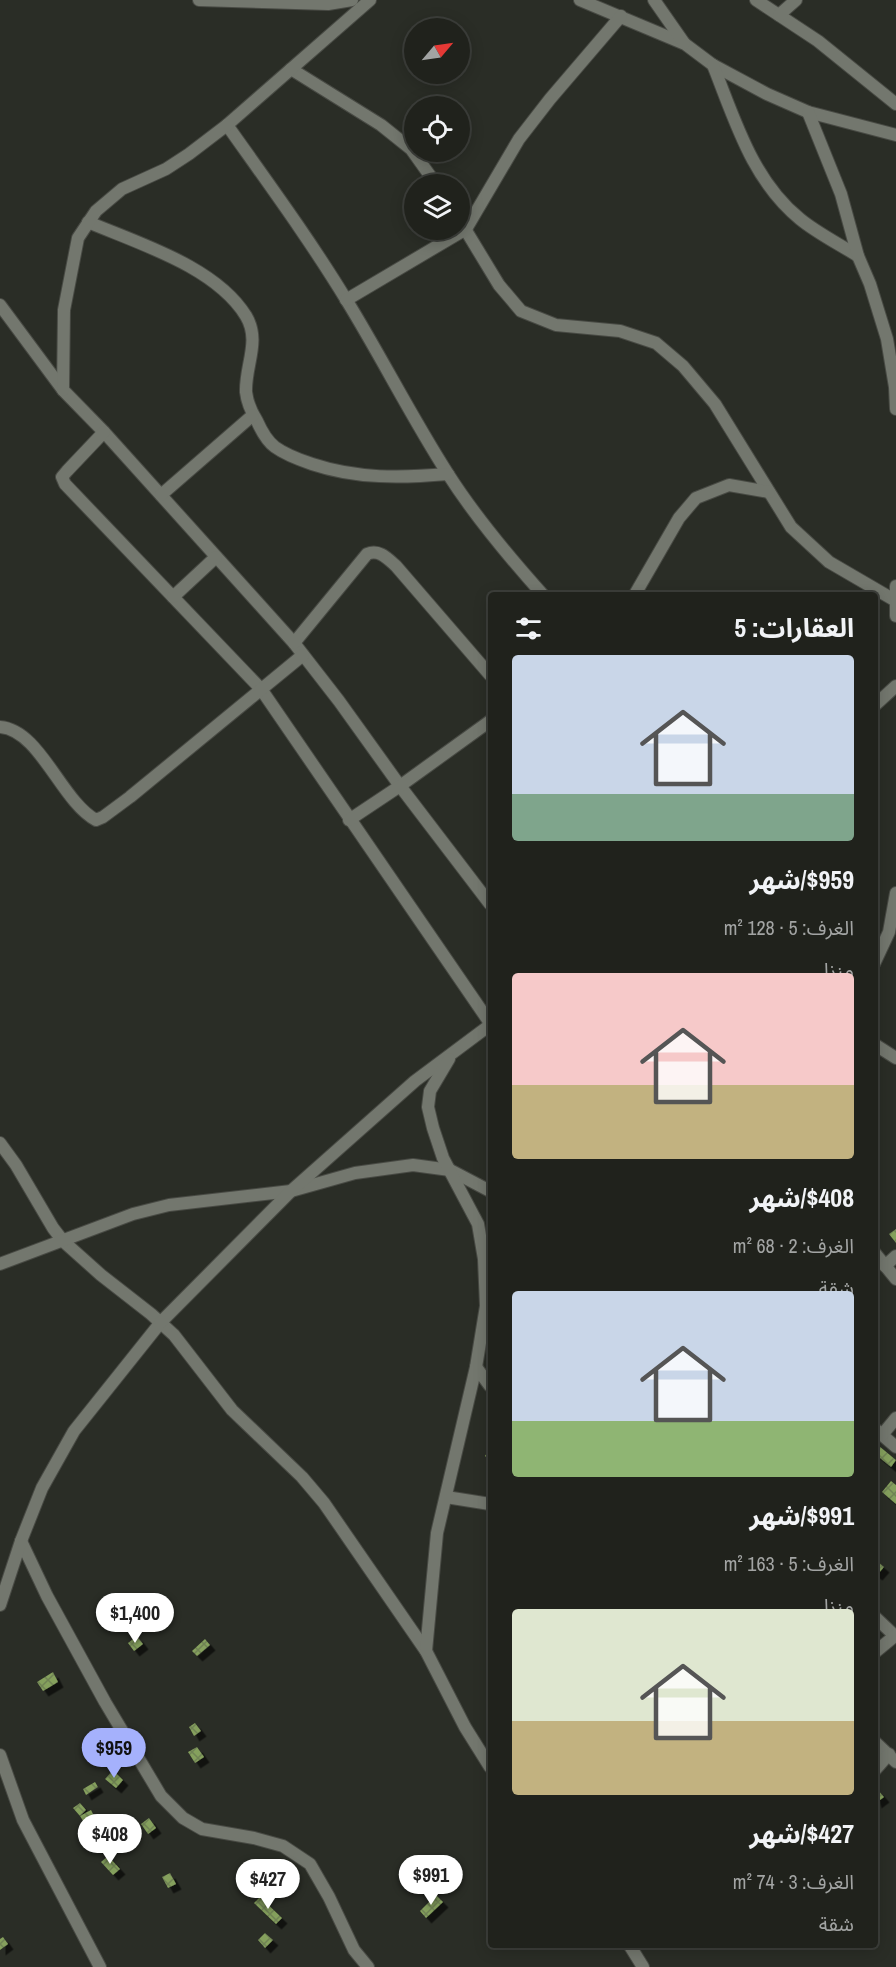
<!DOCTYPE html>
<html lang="ar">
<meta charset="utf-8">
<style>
body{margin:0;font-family:"Archivo Narrow","Noto Sans Arabic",sans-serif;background:#282a25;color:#f1f3f6;direction:rtl;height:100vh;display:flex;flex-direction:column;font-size:22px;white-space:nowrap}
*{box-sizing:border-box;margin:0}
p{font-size:20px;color:#a2a4a3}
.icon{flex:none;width:33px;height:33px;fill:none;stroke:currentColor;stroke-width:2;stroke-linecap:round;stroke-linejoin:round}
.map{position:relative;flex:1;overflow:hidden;direction:ltr}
.sheet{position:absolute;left:488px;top:592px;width:390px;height:1356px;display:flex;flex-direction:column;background:#20221c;border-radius:6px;box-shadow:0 3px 15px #0003,0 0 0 2px #3d3f3b;direction:rtl}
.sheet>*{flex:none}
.needle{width:39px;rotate:61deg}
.tools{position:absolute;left:404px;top:18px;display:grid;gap:12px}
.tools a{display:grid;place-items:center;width:66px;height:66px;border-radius:50%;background:#20221c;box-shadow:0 3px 15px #0003,0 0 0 2px #3d3f3b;font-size:30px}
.price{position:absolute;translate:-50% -51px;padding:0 14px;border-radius:21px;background:#fff;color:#222;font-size:20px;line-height:39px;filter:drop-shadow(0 2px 3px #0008)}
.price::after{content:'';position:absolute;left:50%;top:36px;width:18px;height:14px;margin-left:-9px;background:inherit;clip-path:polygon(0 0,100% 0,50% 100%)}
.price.selected{background:#a5b1fc;color:#111}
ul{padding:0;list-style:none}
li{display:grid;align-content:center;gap:12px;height:318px;padding:0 24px}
li span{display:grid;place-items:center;height:186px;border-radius:6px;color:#555}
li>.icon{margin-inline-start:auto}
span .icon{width:108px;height:108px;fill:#fffc;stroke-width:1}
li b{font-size:26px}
h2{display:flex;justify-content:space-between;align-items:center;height:72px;padding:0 24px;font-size:26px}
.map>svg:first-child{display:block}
.building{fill:url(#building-cross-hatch);filter:url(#shadow)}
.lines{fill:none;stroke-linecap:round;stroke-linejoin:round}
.street-casing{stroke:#484a44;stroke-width:14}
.street{stroke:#73776e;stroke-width:12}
</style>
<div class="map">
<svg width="896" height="1967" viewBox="0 0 896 1967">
<defs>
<pattern id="building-cross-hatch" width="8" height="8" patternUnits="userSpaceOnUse" patternTransform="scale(1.5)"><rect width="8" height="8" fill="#85a05d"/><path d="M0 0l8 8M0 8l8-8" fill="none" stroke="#708354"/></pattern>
<filter id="shadow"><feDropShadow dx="5.5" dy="5.5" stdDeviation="0" flood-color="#0009"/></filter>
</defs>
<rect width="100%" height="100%" fill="#2a2d26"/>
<g class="building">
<polygon points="896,1229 896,1243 889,1234"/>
<polygon points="879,1446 896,1460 891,1467 874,1453"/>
<polygon points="490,1449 490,1461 485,1456"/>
<polygon points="891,1481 896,1485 896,1504 882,1492"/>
<polygon points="877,1561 884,1567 877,1575 874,1573 874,1564"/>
<polygon points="137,1636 143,1644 134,1651 128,1643"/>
<polygon points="205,1639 210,1645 197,1656 192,1651"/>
<polygon points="53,1672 58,1682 43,1691 37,1682"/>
<polygon points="195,1723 201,1731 194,1736 189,1727"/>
<polygon points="197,1747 204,1757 195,1763 188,1752"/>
<polygon points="113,1770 123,1780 116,1788 105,1779"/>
<polygon points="95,1782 98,1787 86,1795 83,1789"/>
<polygon points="878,1790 884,1797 876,1803 874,1793"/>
<polygon points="80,1803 86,1810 80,1816 73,1808"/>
<polygon points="91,1810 95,1818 85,1824 80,1816"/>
<polygon points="149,1818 156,1828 148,1834 141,1824"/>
<polygon points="108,1856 120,1869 113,1875 101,1862"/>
<polygon points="170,1873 176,1884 168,1888 162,1877"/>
<polygon points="436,1895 443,1902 426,1918 420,1911"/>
<polygon points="260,1897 282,1918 276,1924 254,1903"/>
<polygon points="265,1933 273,1940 265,1948 258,1940"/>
<polygon points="3,1937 8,1944 0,1950 0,1939"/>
</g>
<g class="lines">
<defs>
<g id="street">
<polyline points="199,0 328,4 352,0"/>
<polyline points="580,0 685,44 713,65 767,94 808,112 896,135"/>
<polyline points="654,0 684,43"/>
<polyline points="756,0 818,41 896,104"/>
<polyline points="779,15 796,0"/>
<path d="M713 65C735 120 752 180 800 219 817 233 839 244 858 256"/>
<polyline points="291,69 381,125 411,149 436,184"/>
<polyline points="808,112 841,194 858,256 870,284 887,339 895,387 896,409"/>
<path d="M227 125C268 183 310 240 347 301 382 358 412 418 448 474 476 518 509 557 544 596"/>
<polyline points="459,219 499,285 521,311 556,325 620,331 656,343 683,366 715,404 791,527 829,562 896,601"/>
<path d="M88 222C140 244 216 267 246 316 261 341 245 365 246 392 247 401 252 413 257 421 261 430 267 441 275 447 286 455 300 460 312 464 357 479 401 478 448 474"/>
<polyline points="346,300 466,229 519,139 550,99 621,16"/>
<polyline points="0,305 63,390 104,432 294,643 339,701 400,786 490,904"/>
<polyline points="63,390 64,310 78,238 96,211 122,189 166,169 189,154 227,125 370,0"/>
<polyline points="104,432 67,471 62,477 65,484 261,689 490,1023"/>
<polyline points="161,495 253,415"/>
<polyline points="896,586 896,616"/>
<polyline points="634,596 679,518 696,498 729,485 769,492"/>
<polyline points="173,597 216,557"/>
<path d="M294 643 367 554C379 549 387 558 396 566L490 675"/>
<polyline points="874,706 896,686"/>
<path d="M0 727C40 730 61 801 96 820L103 817 130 797 303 655"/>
<polyline points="349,820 400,786 490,721"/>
<polyline points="874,964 889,932 896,893"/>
<polyline points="874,1044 896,1058"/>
<polyline points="0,1143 16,1165 53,1228 63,1241 101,1275 151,1314 174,1335 232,1410 302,1477 324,1503 426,1651 465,1727 490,1767"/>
<polyline points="874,1252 896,1279"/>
<polyline points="0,1264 133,1214 169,1205 291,1191 355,1173 413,1165 450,1170 490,1191"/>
<polyline points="885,1266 896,1256"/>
<polyline points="476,1367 490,1386"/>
<polyline points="874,1428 896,1447"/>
<polyline points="882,1435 896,1418"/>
<polyline points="446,1497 490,1504"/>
<polyline points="21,1541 47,1596 105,1702 161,1796 183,1818 202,1829 254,1838 283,1846 310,1864 329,1897 354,1950 368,1967"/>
<polyline points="0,1605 21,1541 42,1488 74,1431 161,1322 291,1191 415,1081 490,1025"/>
<polyline points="874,1616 895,1636"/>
<polyline points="426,1651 437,1533 476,1367 486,1306 484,1259 478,1224 443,1158 433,1128 428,1107 430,1091 449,1059"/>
<polyline points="874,1653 896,1635"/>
<polyline points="874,1741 896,1762"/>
<polyline points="0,1755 23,1820 100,1967"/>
<polyline points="874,1771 889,1754"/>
<polyline points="630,1946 643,1967"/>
</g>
</defs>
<use href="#street" class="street-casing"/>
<use href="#street" class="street"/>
</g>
</svg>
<div class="tools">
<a><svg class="needle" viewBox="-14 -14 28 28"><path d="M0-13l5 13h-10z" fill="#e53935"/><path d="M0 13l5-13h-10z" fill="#a2a4a3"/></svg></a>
<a><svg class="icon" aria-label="locate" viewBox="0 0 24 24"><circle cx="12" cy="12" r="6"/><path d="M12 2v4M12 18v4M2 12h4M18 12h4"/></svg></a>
<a><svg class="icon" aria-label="layers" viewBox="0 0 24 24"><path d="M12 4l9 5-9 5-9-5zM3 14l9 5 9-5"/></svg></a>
</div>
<b class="price" style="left:135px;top:1644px">$1,400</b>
<b class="price selected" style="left:114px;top:1779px">$959</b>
<b class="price" style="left:110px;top:1865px">$408</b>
<b class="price" style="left:431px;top:1906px">$991</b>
<b class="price" style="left:268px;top:1910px">$427</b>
<section class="sheet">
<h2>العقارات: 5<svg class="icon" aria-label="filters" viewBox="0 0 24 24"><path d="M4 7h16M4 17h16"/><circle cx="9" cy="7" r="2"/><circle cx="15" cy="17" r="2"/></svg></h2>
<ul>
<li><span style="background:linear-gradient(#c9d6e8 75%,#7fa58c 0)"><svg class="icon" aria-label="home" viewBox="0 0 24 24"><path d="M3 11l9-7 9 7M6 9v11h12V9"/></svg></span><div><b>$959/شهر</b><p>الغرف: 5 · 128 m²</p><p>منزل</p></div></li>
<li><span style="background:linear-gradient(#f6c9c9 60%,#c2b280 0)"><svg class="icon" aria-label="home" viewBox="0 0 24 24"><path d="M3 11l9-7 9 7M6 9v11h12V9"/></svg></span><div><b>$408/شهر</b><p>الغرف: 2 · 68 m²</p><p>شقة</p></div></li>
<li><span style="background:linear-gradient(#c9d6e8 70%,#8fb573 0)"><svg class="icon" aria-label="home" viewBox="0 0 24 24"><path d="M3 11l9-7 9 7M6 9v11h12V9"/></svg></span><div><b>$991/شهر</b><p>الغرف: 5 · 163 m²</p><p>منزل</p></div></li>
<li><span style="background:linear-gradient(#dfe7d0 60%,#c2b280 0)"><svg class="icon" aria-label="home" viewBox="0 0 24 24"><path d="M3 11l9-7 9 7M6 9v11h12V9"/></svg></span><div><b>$427/شهر</b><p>الغرف: 3 · 74 m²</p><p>شقة</p></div></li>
</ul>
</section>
</div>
